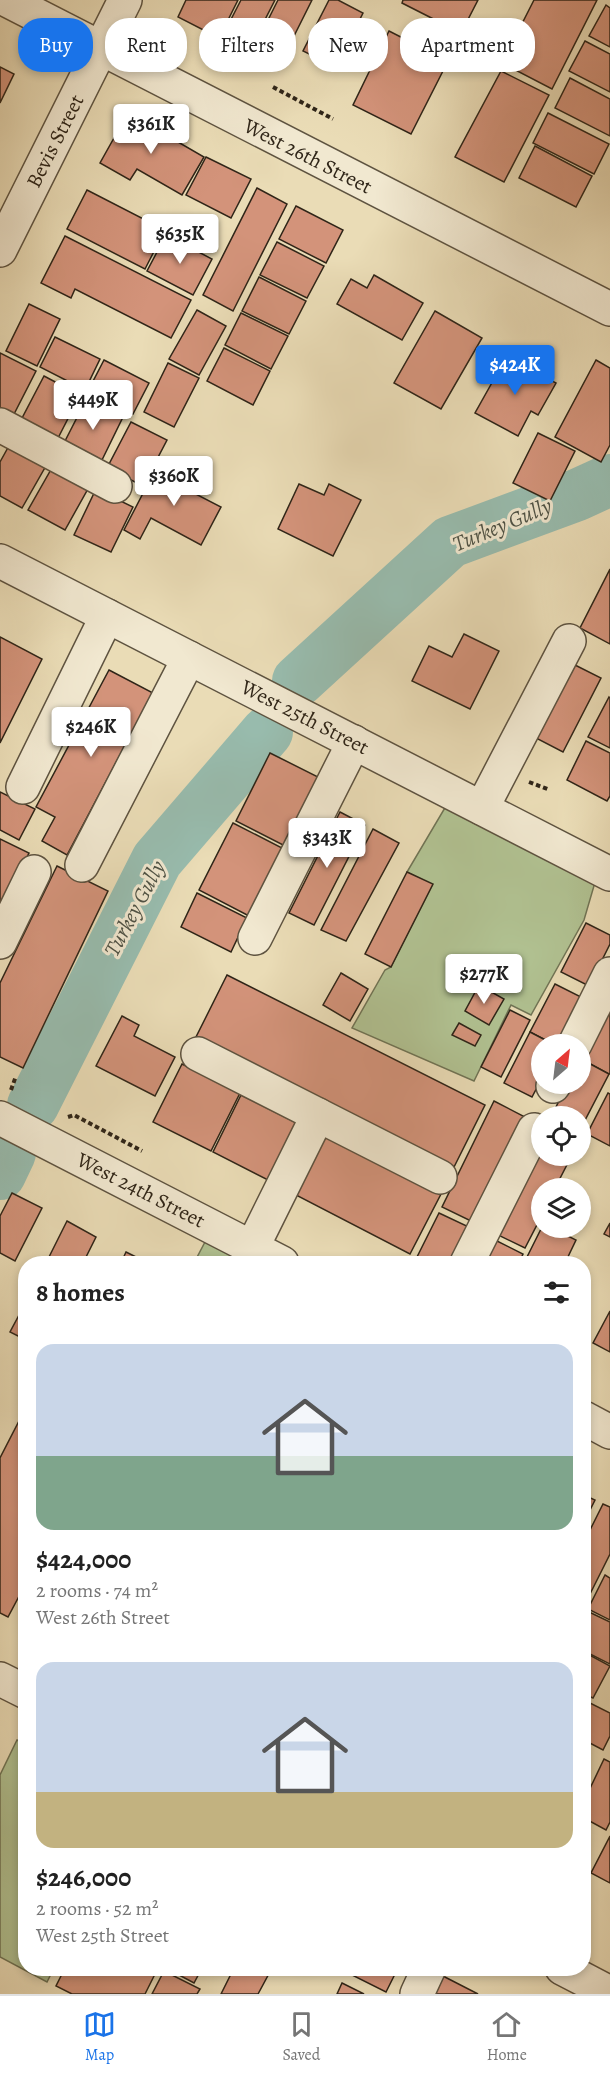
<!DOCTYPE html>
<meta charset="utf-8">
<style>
body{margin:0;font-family:Alegreya,serif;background:#f6f6f6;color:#222;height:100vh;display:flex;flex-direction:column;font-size:22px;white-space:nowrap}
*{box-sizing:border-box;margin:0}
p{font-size:20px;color:#767676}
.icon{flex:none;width:33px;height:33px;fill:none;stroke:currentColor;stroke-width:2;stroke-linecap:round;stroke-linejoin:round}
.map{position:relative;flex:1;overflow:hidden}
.sheet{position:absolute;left:18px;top:1256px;width:573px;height:720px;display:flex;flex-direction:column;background:#fff;border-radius:24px;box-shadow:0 3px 9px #0003}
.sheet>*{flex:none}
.top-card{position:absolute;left:18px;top:18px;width:574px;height:54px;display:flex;gap:12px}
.needle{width:39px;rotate:28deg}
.fabs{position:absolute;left:531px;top:1034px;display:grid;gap:12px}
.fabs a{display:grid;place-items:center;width:60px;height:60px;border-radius:50%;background:#fff;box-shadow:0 3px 9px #0003;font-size:30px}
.price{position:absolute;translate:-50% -51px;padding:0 14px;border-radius:6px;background:#fff;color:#222;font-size:20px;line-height:39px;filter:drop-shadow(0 2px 3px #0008)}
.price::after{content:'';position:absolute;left:50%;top:36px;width:18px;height:14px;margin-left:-9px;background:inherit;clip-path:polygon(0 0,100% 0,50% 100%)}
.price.selected{background:#1a73e8;color:#fff}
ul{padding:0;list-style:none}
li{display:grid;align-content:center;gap:12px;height:318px;padding:0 18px}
li span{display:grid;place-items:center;height:186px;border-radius:18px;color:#555}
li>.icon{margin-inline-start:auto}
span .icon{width:108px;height:108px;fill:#fffc;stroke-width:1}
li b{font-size:26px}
h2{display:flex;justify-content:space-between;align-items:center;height:72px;padding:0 18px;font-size:26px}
.pill{padding:0 21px;border-radius:24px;background:#fff;box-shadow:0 3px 9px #0003;font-size:21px;line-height:54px}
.pill.selected{background:#1a73e8;color:#fff}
.menu{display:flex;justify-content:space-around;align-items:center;height:84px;border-top:2px solid #e0e0e0;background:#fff;font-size:16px;color:#767676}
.menu a{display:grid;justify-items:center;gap:3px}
.menu .selected{color:#1a73e8}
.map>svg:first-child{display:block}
.green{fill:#b1c292;stroke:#707455;stroke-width:1.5}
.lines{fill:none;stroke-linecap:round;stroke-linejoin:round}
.river{stroke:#98bcae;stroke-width:52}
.building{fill:#d3937a;stroke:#2f2518;stroke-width:1.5}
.minor-casing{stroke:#5e5340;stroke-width:36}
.path{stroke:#2f2518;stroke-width:4;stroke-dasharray:4.5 3;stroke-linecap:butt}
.minor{stroke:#f1e8d0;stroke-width:33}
.labels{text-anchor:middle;stroke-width:6;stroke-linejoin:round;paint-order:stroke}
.street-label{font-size:21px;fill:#2f2518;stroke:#f1e8d0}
.water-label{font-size:22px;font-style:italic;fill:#4e5245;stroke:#f1e8d0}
</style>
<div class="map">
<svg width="610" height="1994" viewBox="0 0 610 1994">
<rect width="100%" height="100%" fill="#eadcb6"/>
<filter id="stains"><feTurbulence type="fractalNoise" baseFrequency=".00333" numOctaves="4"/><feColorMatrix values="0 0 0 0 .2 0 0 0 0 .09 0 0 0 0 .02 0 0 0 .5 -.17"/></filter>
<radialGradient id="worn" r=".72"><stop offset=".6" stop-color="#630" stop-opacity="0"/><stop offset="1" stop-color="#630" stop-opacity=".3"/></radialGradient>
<g class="green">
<polygon points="446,806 596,879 584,920 531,1015 511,1005 474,1081 352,1028 385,970 391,967 432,885 407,872"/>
<polygon points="205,1242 246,1263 194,1263"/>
<polygon points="17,1740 26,1744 26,1968 54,1968 47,1982 0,1957 0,1775"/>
</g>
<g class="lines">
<g class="river">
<polyline points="298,681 450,542 577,495 610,480"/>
<polyline points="33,1105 157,860 267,732"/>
<polyline points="0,1174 10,1153"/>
</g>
</g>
<g class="building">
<polygon points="186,0 238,0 219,38 178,17"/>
<polygon points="241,0 275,0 251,47 224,33"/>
<polygon points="278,0 312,0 281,62 254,48"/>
<polygon points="329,0 338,0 363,13 336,67 303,51"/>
<polygon points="403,0 478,0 461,33 402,3"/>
<polygon points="534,0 597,0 552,89 502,63"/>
<polygon points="606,5 610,8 610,47 589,36"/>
<polygon points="389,31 448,61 411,134 353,105"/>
<polygon points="585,41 610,54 610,92 569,71"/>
<polygon points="0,67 14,74 0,103"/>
<polygon points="501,71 549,95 504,182 455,157"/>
<polygon points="570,78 610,99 610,136 555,108"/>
<polygon points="128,113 204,157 182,195 137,169 130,180 100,163"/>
<polygon points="548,113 609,144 594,174 533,143"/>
<polygon points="535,146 592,176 576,207 519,178"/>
<polygon points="206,157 251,179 231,218 186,195"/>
<polygon points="257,188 287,204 233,311 203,295"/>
<polygon points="87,190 165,230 145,269 67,229"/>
<polygon points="296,206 343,230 326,263 279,239"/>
<polygon points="166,235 212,259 193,295 147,271"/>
<polygon points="65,236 191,300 171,338 75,289 71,298 41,283"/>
<polygon points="277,242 324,266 307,298 260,275"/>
<polygon points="374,275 423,303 402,340 337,304 351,279 367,288"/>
<polygon points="259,277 306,301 289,334 242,311"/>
<polygon points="29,304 60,319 37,366 6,351"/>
<polygon points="197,310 226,326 199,375 169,359"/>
<polygon points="435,311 482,338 441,409 394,383"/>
<polygon points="241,313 288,336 271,369 225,345"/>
<polygon points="55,337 100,359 85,390 40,367"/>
<polygon points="224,348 270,371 253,405 207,381"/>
<polygon points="0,353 36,371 12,418 0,412"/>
<polygon points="507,356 556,383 538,415 531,411 518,436 475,413"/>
<polygon points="104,360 149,383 133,414 88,391"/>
<polygon points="596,360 610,368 610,445 601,462 555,437"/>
<polygon points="168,363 199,378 174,427 144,412"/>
<polygon points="44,376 80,395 57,440 20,422"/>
<polygon points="87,398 123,417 100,464 63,445"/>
<polygon points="131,422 167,440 143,486 107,468"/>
<polygon points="538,433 575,451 550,501 513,483"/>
<polygon points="10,444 47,464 22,508 0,496 0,462"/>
<polygon points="174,463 192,473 184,488 221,507 201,545 151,518 140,539 124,530 153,474 165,480"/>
<polygon points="53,466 89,487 65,530 28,510"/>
<polygon points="299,484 324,495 329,484 361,500 333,556 278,529"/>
<polygon points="96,489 133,507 111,552 74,535"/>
<polygon points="610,569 610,644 580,628"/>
<polygon points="464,634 499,651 470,709 412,681 429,646 452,657"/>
<polygon points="0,637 42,659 0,743"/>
<polygon points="571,663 601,678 563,752 534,737"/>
<polygon points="109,670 153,693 67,855 42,841 55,817 36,807"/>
<polygon points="609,697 610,698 610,748 588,737"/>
<polygon points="586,741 610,753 610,796 607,801 567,780"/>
<polygon points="270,753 322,779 287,847 236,821"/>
<polygon points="0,792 35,809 19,840 0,830"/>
<polygon points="340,812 365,825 314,925 289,913"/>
<polygon points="233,823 284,849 249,916 199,890"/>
<polygon points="373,829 399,843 346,941 321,930"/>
<polygon points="0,839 29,853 1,908 0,908"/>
<polygon points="57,866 108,891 23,1068 0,1057 0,983"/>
<polygon points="407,872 433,884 391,967 365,954"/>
<polygon points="197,893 247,918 231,952 181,927"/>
<polygon points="586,923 610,935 610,944 589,986 561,972"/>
<polygon points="341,973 368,989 350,1021 323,1005"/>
<polygon points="227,975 485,1105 454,1167 196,1037"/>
<polygon points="555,984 583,998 559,1044 553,1044 530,1032"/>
<polygon points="479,985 504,999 489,1025 465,1011"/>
<polygon points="510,1010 530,1020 501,1077 481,1067"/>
<polygon points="610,1010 610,1073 609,1074 581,1059"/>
<polygon points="122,1016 139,1025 134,1036 175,1057 155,1096 96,1066"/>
<polygon points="459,1023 481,1035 475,1046 452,1035"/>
<polygon points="530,1032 553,1044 542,1044 542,1078 532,1097 504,1083"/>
<polygon points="581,1059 609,1074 583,1124 580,1123 580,1116 568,1116 555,1109 568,1083 580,1083"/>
<polygon points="182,1064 240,1093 211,1151 153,1122"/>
<polygon points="608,1093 610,1094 610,1146 587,1134"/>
<polygon points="241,1095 299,1124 270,1181 213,1152"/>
<polygon points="494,1101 525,1117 473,1222 442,1207"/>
<polygon points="324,1134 441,1194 410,1254 294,1194"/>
<polygon points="542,1138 542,1155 572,1155 555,1188 542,1188 542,1215 525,1248 494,1233"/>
<polygon points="12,1193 42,1208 15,1261 0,1253 0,1216"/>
<polygon points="439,1213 471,1228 453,1263 414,1263"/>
<polygon points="67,1221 96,1237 83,1263 46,1263"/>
<polygon points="610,1223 610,1237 604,1234"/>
<polygon points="542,1227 550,1227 576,1240 565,1263 524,1263"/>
<polygon points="491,1238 523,1254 519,1263 478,1263"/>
<polygon points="126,1252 148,1263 121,1263"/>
<polygon points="26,1302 26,1340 10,1332"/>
<polygon points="610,1311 610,1352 593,1343"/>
<polygon points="19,1421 26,1424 26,1583 8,1617 0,1613 0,1458"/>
<polygon points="584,1495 595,1500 584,1522"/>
<polygon points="603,1504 610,1507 610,1554 584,1606 584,1542"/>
<polygon points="605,1575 610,1578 610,1620 588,1609"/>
<polygon points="587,1611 610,1622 610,1664 584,1651 584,1619"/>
<polygon points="584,1652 610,1666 593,1698 584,1694"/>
<polygon points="584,1700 610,1713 610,1736 603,1750 584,1740"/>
<polygon points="604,1759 610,1762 610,1822 606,1830 584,1818 584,1801"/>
<polygon points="610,1836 610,1883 591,1873"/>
<polygon points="65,1968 158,1968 145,1994 72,1994 56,1986"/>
<polygon points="166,1968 202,1968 194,1983"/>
<polygon points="234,1968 272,1968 258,1994 221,1994"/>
<polygon points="351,1968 398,1968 386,1992 348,1973"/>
<polygon points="164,1971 200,1989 197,1994 152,1994"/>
<polygon points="441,1975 478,1994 431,1994"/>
<polygon points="342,1983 364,1994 337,1994"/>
</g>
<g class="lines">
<defs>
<g id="minor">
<polyline points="7,0 610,309"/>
<polyline points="0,250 125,0"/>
<polyline points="0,425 115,486"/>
<polyline points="0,561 610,874"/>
<polyline points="23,787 107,616"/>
<polyline points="482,808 569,641"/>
<polyline points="82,865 189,658"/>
<polyline points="255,938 354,742"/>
<polyline points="0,942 34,872"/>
<polyline points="575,1044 610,974"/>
<polyline points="198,1054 318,1115 252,1248"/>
<polyline points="553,1086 555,1083"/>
<polyline points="318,1115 440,1177"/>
<polyline points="0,1118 282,1263"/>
<polyline points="467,1263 534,1130"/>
<polyline points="584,1418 610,1432"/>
<polyline points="0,1679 26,1692"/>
<polyline points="562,1968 610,1993"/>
<polyline points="417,1994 429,1968"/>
</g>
</defs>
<use href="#minor" class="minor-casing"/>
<g class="path">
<polyline points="273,87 333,119"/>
<polyline points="529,782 550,790"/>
<polyline points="11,1090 16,1076"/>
<polyline points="68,1117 74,1115 142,1151"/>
</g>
<use href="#minor" class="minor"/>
</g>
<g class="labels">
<g class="street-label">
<text transform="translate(55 141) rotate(-63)" y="7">Bevis Street</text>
<text transform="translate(308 156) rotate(27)" y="7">West 26th Street</text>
<text transform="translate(305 717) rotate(27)" y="7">West 25th Street</text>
<text transform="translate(141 1190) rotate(27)" y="7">West 24th Street</text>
</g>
<g class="water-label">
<text transform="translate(502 524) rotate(-23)" y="8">Turkey Gully</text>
<text transform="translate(134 908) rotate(-62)" y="8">Turkey Gully</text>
</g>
</g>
<rect width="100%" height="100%" filter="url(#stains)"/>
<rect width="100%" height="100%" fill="url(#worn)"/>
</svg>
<div class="fabs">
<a><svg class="needle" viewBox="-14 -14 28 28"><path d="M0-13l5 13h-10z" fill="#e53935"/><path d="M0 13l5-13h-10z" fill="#767676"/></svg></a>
<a><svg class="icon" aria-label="locate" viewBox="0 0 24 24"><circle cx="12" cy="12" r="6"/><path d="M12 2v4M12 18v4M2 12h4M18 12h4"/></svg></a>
<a><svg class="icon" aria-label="layers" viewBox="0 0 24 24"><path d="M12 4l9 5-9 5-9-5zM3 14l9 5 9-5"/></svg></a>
</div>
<b class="price" style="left:151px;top:155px">$361K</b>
<b class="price" style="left:180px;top:265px">$635K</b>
<b class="price selected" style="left:515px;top:396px">$424K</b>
<b class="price" style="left:93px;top:431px">$449K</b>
<b class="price" style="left:174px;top:507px">$360K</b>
<b class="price" style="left:91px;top:758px">$246K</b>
<b class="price" style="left:327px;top:869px">$343K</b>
<b class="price" style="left:484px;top:1005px">$277K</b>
<div class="top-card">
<a class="pill selected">Buy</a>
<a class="pill">Rent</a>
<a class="pill">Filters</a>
<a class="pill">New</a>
<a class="pill">Apartment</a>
</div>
<section class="sheet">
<h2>8 homes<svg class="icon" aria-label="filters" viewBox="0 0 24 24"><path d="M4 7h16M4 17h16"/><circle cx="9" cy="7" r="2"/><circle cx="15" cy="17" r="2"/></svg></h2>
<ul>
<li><span style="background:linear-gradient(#c9d6e8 60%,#7fa58c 0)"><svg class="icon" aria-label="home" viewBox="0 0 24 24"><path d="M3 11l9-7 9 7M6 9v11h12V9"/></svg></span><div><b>$424,000</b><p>2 rooms · 74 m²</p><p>West 26th Street</p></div></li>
<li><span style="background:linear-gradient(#c9d6e8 70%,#c2b280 0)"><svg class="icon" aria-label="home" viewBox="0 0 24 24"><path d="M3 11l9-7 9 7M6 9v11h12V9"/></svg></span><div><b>$246,000</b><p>2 rooms · 52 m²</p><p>West 25th Street</p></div></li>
</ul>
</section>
</div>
<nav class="menu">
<a class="selected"><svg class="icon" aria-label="map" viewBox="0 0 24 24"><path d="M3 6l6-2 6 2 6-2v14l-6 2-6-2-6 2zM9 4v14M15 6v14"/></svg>Map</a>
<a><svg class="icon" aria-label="saved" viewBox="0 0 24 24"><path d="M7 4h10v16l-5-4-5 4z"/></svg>Saved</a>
<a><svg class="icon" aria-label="home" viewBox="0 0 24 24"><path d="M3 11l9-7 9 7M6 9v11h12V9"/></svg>Home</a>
</nav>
